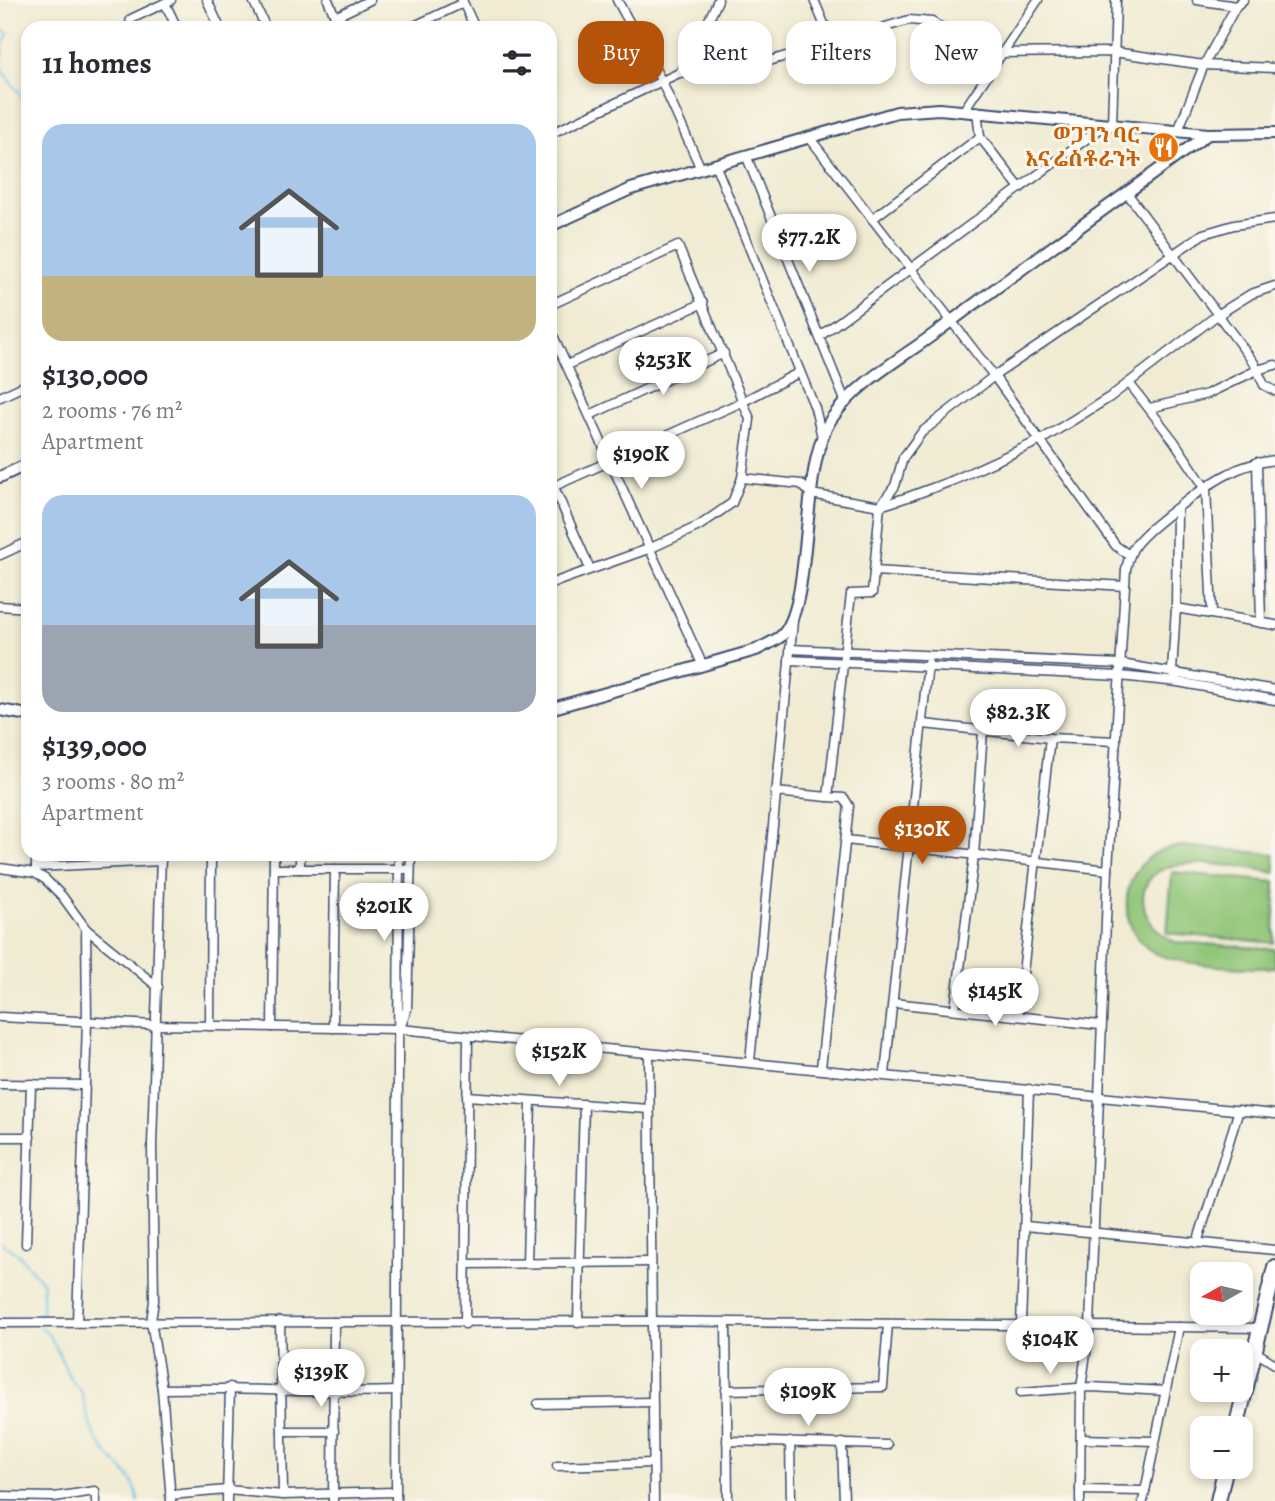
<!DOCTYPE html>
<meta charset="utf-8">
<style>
body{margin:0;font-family:Alegreya,"Noto Serif Ethiopic",serif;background:#f2f2f3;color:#2b2b33;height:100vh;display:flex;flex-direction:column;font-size:26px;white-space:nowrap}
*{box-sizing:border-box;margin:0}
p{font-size:23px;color:#7c7c81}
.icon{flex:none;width:38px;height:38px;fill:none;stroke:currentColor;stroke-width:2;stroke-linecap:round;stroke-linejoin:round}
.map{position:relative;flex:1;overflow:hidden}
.side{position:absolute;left:21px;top:21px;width:536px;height:840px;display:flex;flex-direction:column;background:#fff;border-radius:21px;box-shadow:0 4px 10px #0003}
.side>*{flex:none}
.top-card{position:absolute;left:578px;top:21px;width:592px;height:63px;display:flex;gap:14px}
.needle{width:46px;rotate:262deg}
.controls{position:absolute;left:1190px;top:1262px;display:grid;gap:14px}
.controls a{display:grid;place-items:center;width:63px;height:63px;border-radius:14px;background:#fff;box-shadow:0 4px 10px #0003;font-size:35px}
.price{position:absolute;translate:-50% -60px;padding:0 16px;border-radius:24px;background:#fff;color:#222;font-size:23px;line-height:46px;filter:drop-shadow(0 2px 4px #0008)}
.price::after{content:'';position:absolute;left:50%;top:42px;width:21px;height:16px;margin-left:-10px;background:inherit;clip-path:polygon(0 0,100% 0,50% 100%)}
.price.selected{background:#b45309;color:#fff}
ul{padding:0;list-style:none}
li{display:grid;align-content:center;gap:14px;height:371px;padding:0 21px}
li span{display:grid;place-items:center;height:217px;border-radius:21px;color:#555}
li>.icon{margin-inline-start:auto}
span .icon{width:126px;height:126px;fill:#fffc;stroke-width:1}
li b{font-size:30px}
h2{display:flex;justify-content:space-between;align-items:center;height:84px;padding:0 21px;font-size:30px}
.chip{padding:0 24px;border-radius:21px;background:#fff;box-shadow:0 4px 10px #0003;font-size:24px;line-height:63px}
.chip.selected{background:#b45309;color:#fff}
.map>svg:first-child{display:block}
.green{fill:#91c678;stroke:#567a6b;stroke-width:2}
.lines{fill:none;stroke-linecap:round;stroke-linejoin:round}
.stream{stroke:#67bfe4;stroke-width:2}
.street-casing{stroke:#3b4b6f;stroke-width:11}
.secondary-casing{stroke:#3b4b6f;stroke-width:14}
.highway-casing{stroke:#3b4b6f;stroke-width:18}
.street{stroke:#fff;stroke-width:8}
.secondary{stroke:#fff;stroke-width:10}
.highway{stroke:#fff;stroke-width:14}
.labels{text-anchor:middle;stroke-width:6;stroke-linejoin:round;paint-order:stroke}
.food-label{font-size:21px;font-weight:bold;fill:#c56008;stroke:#fbf7ec;text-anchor:end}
</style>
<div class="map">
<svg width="1275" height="1501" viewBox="0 0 1275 1501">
<rect width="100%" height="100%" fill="#fbf7ec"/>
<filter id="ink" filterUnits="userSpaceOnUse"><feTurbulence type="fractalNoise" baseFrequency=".0143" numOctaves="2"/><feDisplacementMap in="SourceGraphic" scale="14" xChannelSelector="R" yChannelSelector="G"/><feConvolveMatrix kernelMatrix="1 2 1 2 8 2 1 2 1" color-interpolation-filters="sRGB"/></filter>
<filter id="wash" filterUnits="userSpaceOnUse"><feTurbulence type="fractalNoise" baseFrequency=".00686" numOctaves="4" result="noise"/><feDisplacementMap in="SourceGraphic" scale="28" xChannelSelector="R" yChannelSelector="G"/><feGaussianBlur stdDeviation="1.57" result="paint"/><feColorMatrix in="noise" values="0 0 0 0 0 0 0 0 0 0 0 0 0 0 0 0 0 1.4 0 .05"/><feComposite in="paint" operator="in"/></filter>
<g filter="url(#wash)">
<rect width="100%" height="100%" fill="#f0ebd2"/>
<g class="green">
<path d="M1181 846 1274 854 1275 873C1252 867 1194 860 1171 866 1128 878 1139 927 1175 942L1275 949V967C1249 970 1175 965 1153 952 1114 928 1120 869 1160 851 1166 848 1175 847 1181 846Z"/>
<polygon points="1172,872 1275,882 1274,943 1167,933"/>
</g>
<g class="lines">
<g class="stream">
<polyline points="0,28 8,34 2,46 4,53 0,63"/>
<path d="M0 64C6 83 24 91 28 110"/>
<polyline points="0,1242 19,1255 43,1283 42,1312 37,1318"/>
<path d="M41 1327C61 1344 62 1375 81 1391 87 1408 86 1421 96 1438 109 1462 136 1472 138 1501"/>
</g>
</g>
</g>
<g filter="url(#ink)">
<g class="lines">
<defs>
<g id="street">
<polyline points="207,0 220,28"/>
<polyline points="253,0 266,28"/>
<polyline points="328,0 340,28"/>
<polyline points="462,0 475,28"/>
<polyline points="617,0 661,80 701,169"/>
<polyline points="814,0 832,43"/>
<polyline points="1197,0 1236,6"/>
<polyline points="165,3 177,28"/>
<polyline points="335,17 370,0"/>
<polyline points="129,28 131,19 171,0"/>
<polyline points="410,28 463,3"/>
<polyline points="679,73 694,53 718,0"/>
<polyline points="964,110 1038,0"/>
<polyline points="977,111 980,137 1020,188"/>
<polyline points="1112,125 1116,0"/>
<polyline points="1178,131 1204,65 1236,6 1243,0"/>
<polyline points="550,134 679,73 769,61 909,20 932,22 978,53 1114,52 1204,65 1275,68"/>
<polyline points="809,137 994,376 1116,546 1129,555"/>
<polyline points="746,155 846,403"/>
<polyline points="715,164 815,408 822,437"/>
<polyline points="1127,193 1254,363 1264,385 1275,391"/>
<polyline points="872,219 980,137"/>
<polyline points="550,305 678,246 750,419 742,478 732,503 699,526 651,548 550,584"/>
<polyline points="550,329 703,666"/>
<polyline points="820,336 1105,125"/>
<polyline points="567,365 703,303"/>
<polyline points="1129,383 1174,441 1206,489 1212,614"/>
<polyline points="0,397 28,384"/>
<polyline points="1150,408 1207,394 1257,370 1275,365"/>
<polyline points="590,415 724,353"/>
<polyline points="1257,462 1261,623"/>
<polyline points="550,478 590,569"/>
<polyline points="742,478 801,484 811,494 880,506 908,497 954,480 1041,440 1110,397 1216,316 1251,294 1275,286"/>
<polyline points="550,488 744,401 800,372"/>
<polyline points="0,555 28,542"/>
<polyline points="874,571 1125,586"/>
<polyline points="0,606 28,608"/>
<polyline points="1176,608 1177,510"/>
<polyline points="790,649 1121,664 1275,690"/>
<polyline points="789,660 1120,676 1178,682 1275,700"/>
<polyline points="1175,676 1172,671 1176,608 1275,625"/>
<polyline points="924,724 1050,738 1116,741"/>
<polyline points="775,792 828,797"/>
<polyline points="846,840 1108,870"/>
<polyline points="161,854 152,1146 154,1301 151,1321 162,1389 171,1501"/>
<polyline points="36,867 161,861"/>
<polyline points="0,868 35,873 45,879 62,896 86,929 158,987"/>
<polyline points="274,869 405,869"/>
<polyline points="300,869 300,854"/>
<polyline points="36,870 36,854"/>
<polyline points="893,1003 1100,1025"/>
<polyline points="955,1009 974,855 983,731"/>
<polyline points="1018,1016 1050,738"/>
<polyline points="0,1017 155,1025 400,1029 1275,1114"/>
<polyline points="210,1026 211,854"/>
<polyline points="401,1026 407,1009 411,854"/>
<polyline points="272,1027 274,854"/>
<polyline points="333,1028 335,869"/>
<polyline points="649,1054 654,1501"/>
<polyline points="750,1061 793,621"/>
<polyline points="821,1068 849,806 844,798 828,797 851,594 872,593 880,506 895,486 903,458 922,432 994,376 1203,234 1234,225 1275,219"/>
<polyline points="885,1074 928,663"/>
<polyline points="0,1084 85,1085"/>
<polyline points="467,1096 649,1109"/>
<polyline points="0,1137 30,1137"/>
<polyline points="1025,1226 1275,1250"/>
<polyline points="1197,1243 1239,1110"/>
<polyline points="26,1244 31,1084"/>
<polyline points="527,1263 531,1101"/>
<polyline points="466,1264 650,1262"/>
<polyline points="280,1321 283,1495"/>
<polyline points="77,1322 87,1022 86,929"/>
<polyline points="578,1322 584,1104"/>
<polyline points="0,1323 650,1321 1260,1328"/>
<polyline points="726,1323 728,1501"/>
<polyline points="465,1324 468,1036"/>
<polyline points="1021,1325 1029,1089"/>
<polyline points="1254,1351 1275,1364"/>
<path d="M162 1389C240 1387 318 1394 396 1391"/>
<polyline points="726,1390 883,1387 888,1324"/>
<polyline points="1021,1392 1091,1387 1165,1391"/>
<polyline points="538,1404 652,1402"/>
<polyline points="282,1431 334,1431"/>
<polyline points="1081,1439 1155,1441"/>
<polyline points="727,1441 887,1445"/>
<polyline points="790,1442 791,1501"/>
<polyline points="842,1443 844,1501"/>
<polyline points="557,1466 653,1463"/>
<polyline points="1080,1490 1145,1491"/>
<polyline points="170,1495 227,1490 283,1495 395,1492"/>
<polyline points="0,1496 54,1497 95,1491 96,1501"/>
<polyline points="227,1501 230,1387"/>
<polyline points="333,1501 334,1322"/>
<polyline points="396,1501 399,854"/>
<path d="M1080 1501 1081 1388 1090 1325 1108 870 1126 569C1128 560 1130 552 1136 544 1151 525 1206 485 1228 474 1242 466 1259 462 1275 460"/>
<polyline points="1143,1501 1179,1327"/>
</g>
<g id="secondary">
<polyline points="550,226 631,189 897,112 939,109 1208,134 1275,133"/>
<polyline points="0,477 28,464"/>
<path d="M550 709 756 650C764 646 773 642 780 637 815 609 798 466 832 418 857 382 904 357 938 331 1028 264 1118 199 1208 134"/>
<polyline points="0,710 28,715"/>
</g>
<g id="highway">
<polyline points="1236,1428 1275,1267"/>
<polyline points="1218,1501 1226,1466"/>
</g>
</defs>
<use href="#street" class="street-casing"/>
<use href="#secondary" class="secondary-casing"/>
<use href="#highway" class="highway-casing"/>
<use href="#street" class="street"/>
<use href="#secondary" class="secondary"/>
<use href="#highway" class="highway"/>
</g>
</g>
<defs>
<symbol id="restaurant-disc" viewBox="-11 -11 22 22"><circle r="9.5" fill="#e8710a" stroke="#fbf7ec"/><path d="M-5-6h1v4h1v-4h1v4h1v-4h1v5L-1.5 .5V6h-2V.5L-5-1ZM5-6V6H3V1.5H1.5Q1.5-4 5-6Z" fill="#fff"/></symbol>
</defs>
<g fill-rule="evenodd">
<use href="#restaurant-disc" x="1146" y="130" width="35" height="35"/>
</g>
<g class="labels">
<g class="food-label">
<text x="1140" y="142">ወጋገን ባር<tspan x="1140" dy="24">እና ሬስቶራንት</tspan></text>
</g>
</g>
</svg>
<div class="controls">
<a><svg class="needle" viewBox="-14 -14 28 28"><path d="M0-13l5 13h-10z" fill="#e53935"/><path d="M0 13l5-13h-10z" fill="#7c7c81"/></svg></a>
<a>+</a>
<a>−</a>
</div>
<b class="price" style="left:809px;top:274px">$77.2K</b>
<b class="price" style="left:663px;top:397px">$253K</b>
<b class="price" style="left:641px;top:491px">$190K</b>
<b class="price" style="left:1018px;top:749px">$82.3K</b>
<b class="price selected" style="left:922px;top:866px">$130K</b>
<b class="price" style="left:384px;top:943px">$201K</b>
<b class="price" style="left:995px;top:1028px">$145K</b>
<b class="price" style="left:559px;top:1088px">$152K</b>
<b class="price" style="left:1050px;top:1376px">$104K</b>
<b class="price" style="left:321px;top:1409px">$139K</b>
<b class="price" style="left:808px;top:1428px">$109K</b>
<div class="top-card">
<a class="chip selected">Buy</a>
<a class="chip">Rent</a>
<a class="chip">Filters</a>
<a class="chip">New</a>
</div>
<section class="side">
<h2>11 homes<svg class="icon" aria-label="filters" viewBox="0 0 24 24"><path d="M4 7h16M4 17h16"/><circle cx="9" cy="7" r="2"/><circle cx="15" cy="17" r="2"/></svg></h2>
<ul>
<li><span style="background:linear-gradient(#a9c7e8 70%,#c2b280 0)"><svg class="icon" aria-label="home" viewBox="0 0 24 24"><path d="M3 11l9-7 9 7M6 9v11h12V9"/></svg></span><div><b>$130,000</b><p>2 rooms · 76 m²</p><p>Apartment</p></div></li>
<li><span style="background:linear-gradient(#a9c7e8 60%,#9aa5b1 0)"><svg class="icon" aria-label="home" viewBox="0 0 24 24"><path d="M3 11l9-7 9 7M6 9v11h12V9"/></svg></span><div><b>$139,000</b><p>3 rooms · 80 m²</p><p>Apartment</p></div></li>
</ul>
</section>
</div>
